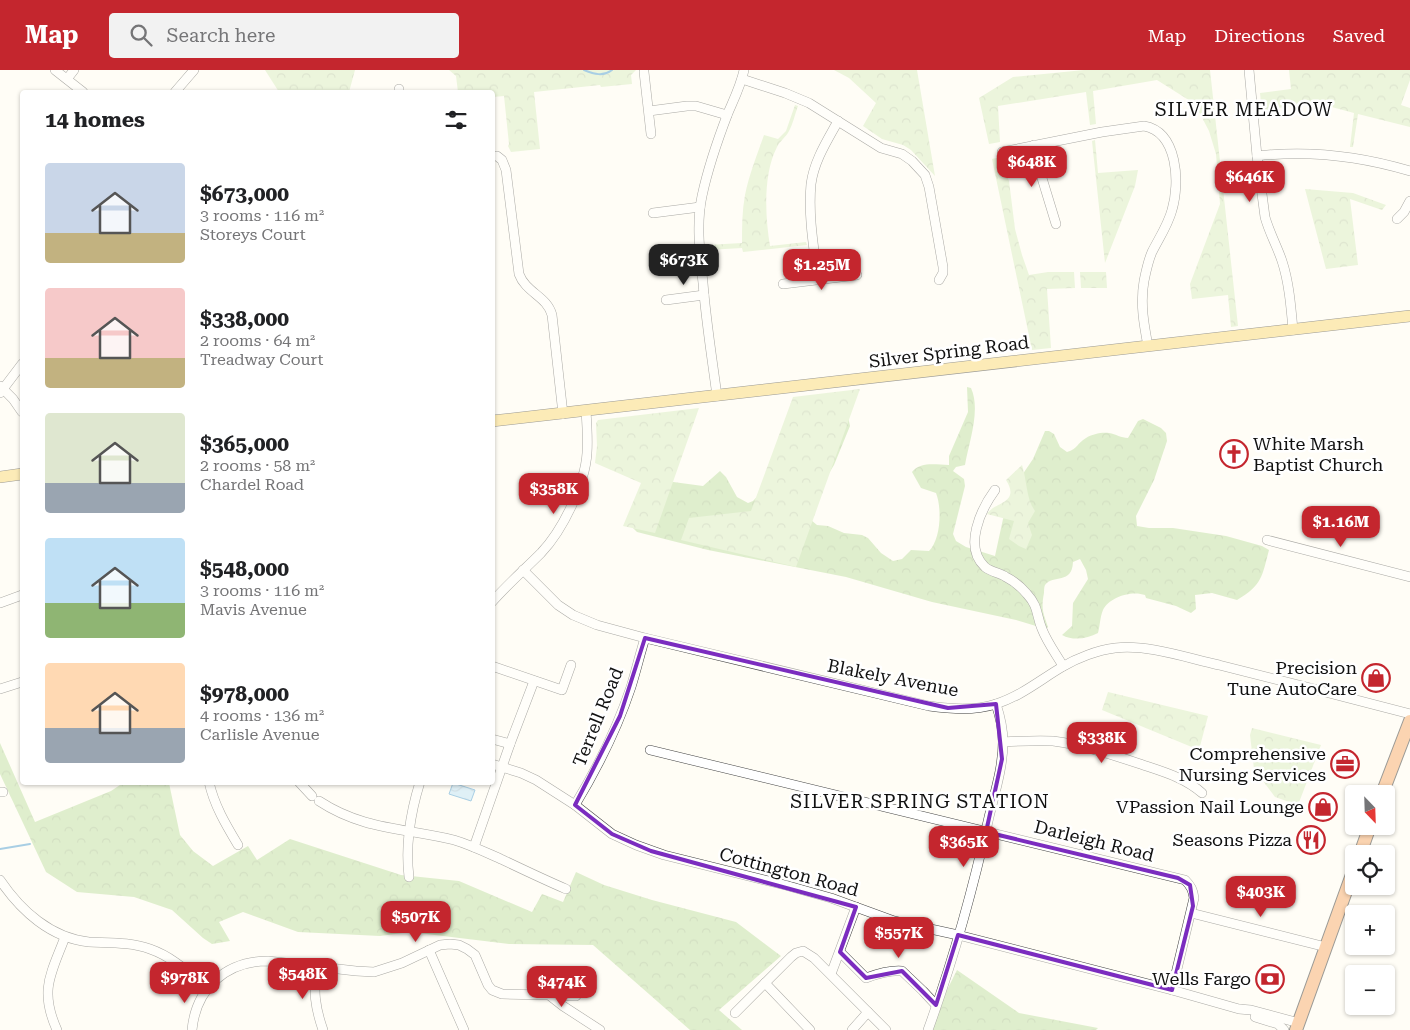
<!DOCTYPE html>
<meta charset="utf-8">
<style>
body{margin:0;font-family:"Roboto Serif",serif;background:#f2f2f2;color:#202124;height:100vh;display:flex;flex-direction:column;font-size:19px;white-space:nowrap}
*{box-sizing:border-box;margin:0}
p{font-size:16px;color:#757577}
.icon{flex:none;width:28px;height:28px;fill:none;stroke:currentColor;stroke-width:2;stroke-linecap:round;stroke-linejoin:round}
.map{position:relative;flex:1;overflow:hidden}
.drawer{position:absolute;left:20px;top:20px;width:475px;height:695px;display:flex;flex-direction:column;background:#fff;border-radius:5px;box-shadow:0 1px 4px #0004}
.drawer>*{flex:none}
.needle{width:32px;rotate:157deg}
.buttons{position:absolute;left:1345px;top:715px;display:grid;gap:10px}
.buttons a{display:grid;place-items:center;width:50px;height:50px;border-radius:5px;background:#fff;box-shadow:0 1px 4px #0004;font-size:25px}
.price{position:absolute;translate:-50% -42px;padding:0 11px;border-radius:10px;background:#c4262e;color:#fff;font-size:16px;line-height:32px;filter:drop-shadow(0 1px 2px #0008)}
.price::after{content:'';position:absolute;left:50%;top:30px;width:15px;height:11px;margin-left:-8px;background:inherit;clip-path:polygon(0 0,100% 0,50% 100%)}
.price.selected{background:#222;color:#fff}
ul{padding:0;list-style:none}
li{display:flex;align-items:center;gap:15px;height:125px;padding:0 25px}
li span{display:grid;place-items:center;flex:none;width:140px;height:100px;border-radius:5px;color:#555}
li>.icon{margin-inline-start:auto}
span .icon{width:60px;height:60px;fill:#fffc;stroke-width:1}
li b{font-size:21px}
h2{display:flex;justify-content:space-between;align-items:center;height:60px;padding:0 25px;font-size:21px}
header{display:flex;align-items:center;gap:30px;box-sizing:border-box;height:70px;padding:0 25px;background:#c4262e;color:#fff}
header strong{font-size:24px}
nav{display:flex;gap:28px;margin-inline-start:auto;font-size:18px}
.search{width:350px;height:45px;background:#f2f2f2;display:flex;align-items:center;gap:12px;box-sizing:border-box;padding:0 18px;border-radius:5px;color:#757577;font-size:19px}
.map>svg:first-child{display:block}
.forest{fill:url(#forest-crowns)}
.park{fill:url(#park-crowns)}
.water{fill:url(#water-waves);stroke:#3f96cf}
.lines{fill:none;stroke-linecap:round;stroke-linejoin:round}
.stream{stroke:#3f96cf;stroke-width:2}
.minor-casing{stroke:#444;stroke-width:10}
.major-casing{stroke:#222;stroke-width:12}
.highway-casing{stroke:#222;stroke-width:14}
.minor{stroke:#fff;stroke-width:9}
.major{stroke:#f9d66b;stroke-width:11}
.highway{stroke:#f5a25d;stroke-width:12}
.marked{fill:none;stroke:#7b2cbf;stroke-width:4;stroke-linejoin:round}
.labels{text-anchor:middle;stroke-width:5;stroke-linejoin:round;paint-order:stroke}
.street-label{font-size:18px;fill:#111;stroke:#fff}
.poi-label{font-size:18px;fill:#111;stroke:#fff;text-anchor:end}
.neighbourhood-label{font-size:19px;letter-spacing:1px;fill:#111;stroke:#fff}
</style>
<header>
<strong>Map</strong>
<div class="search"><svg class="icon" aria-label="search" viewBox="0 0 24 24"><circle cx="10" cy="10" r="6"/><path d="M15 15l6 6"/></svg>Search here</div>
<nav><a>Map</a><a>Directions</a><a>Saved</a></nav>
</header>
<div class="map">
<svg width="1410" height="960" viewBox="0 0 1410 960">
<defs>
<pattern id="forest-crowns" width="20" height="18" patternUnits="userSpaceOnUse" patternTransform="scale(1.25)"><rect width="20" height="18" fill="#b9dc9c"/><path d="M2 6a3 3 0 1 1 6 0M12 15a3 3 0 1 1 6 0" fill="none" stroke="#9ebc85"/></pattern>
<pattern id="park-crowns" width="20" height="18" patternUnits="userSpaceOnUse" patternTransform="scale(1.25)"><rect width="20" height="18" fill="#d5ebbd"/><path d="M2 6a3 3 0 1 1 6 0M12 15a3 3 0 1 1 6 0" fill="none" stroke="#b6c8a1"/></pattern>
<pattern id="water-waves" width="16" height="10" patternUnits="userSpaceOnUse" patternTransform="scale(1.25)"><rect width="16" height="10" fill="#b9e0f7"/><path d="M0 5q4-4 8 0t8 0" fill="none" stroke="#9ebfd3"/></pattern>
</defs>
<rect width="100%" height="100%" fill="#fffdf5"/>
<g class="forest">
<path d="M967 317 971 318C981 340 969 372 965 395L956 397 953 401 964 409 965 416 953 464 956 471 966 477 995 486 1003 449 1016 414 1033 389 1045 361H1049L1054 364 1060 377 1067 382C1078 379 1077 373 1086 368 1092 364 1102 362 1109 363 1116 364 1121 368 1128 368L1138 351 1143 349 1161 358 1166 363 1167 371 1154 410 1136 446 1137 456 1149 458H1173L1226 466 1262 476 1269 480C1262 507 1262 515 1237 530L1212 523 1195 525 1196 539 1191 543 1176 536 1146 528 1145 525C1132 520 1109 527 1103 540 1100 547 1100 556 1098 563 1087 569 1073 571 1062 565L1072 556 1073 533 1088 509 1086 500 1080 489 1073 492C1072 515 1053 504 1045 515 1044 517 1044 521 1044 523 1041 539 1043 542 1048 557L1046 559 1016 550 932 532 846 507 708 480 637 462 633 458 640 445 666 411 703 416 720 401 726 407 737 427 748 433 753 431 845 332 850 356 834 395 810 435 811 450 817 455 828 456 844 463 862 465 868 468 881 483 893 491 902 489 911 480 929 481C941 469 942 438 936 423L921 418 912 402C921 391 936 395 949 395V386L968 342Z"/>
<polygon points="0,673 35,752 111,721 123,713 169,713 180,765 193,781 213,796 248,776 257,790 290,769 401,805 459,811 532,842 542,824 563,832 576,802 604,815 652,830 736,852 781,886 719,940 742,960 690,960 593,875 509,874 410,862 380,866 298,862 243,842 219,852 230,871 212,874 203,868 172,840 134,827 77,822 46,802 0,704"/>
<polygon points="957,900 1019,943 1098,958 1096,960 932,960 946,922"/>
</g>
<g class="park">
<polygon points="265,0 355,0 349,22 279,22"/>
<polygon points="449,0 636,0 631,5 632,14 601,17 600,15 534,22 540,79 511,82 508,76 509,74 504,26 493,27 492,22 458,22 456,6"/>
<polygon points="834,0 917,0 935,106 911,80 903,75 882,69 863,56 876,33 849,8"/>
<polygon points="1084,0 1210,0 1238,256 1231,257 1228,225 1192,229 1190,214 1220,134 1216,84 1209,61 1195,34 1157,10 1093,21 1096,54 1090,55 1086,22 998,36 1000,72 989,74 979,28 1013,7"/>
<polygon points="1289,0 1410,0 1410,10 1401,35 1410,38 1410,57 1358,44 1353,77 1350,77 1354,43 1313,32 1262,41 1260,23 1291,19"/>
<path d="M795 35 798 36C795 44 793 54 789 61 786 67 780 71 777 77 763 104 765 146 770 176L806 172 807 175 743 182 742 178 708 180 707 175 742 173C742 157 742 141 745 125 749 105 757 85 764 65L778 69 786 61Z"/>
<polygon points="1095,70 1098,103 1138,100 1135,116 1105,193 1092,71"/>
<polygon points="1001,87 1009,111 1015,159 1022,185 1029,205 1048,202 1074,202 1075,218 1047,219 1051,278 1032,280 992,89"/>
<polygon points="1305,119 1353,123 1386,135 1382,140 1350,129 1358,195 1326,199"/>
<polygon points="1080,202 1106,202 1107,218 1081,218"/>
<polygon points="860,319 796,497 681,470 689,448 751,441 793,327"/>
<polygon points="699,338 655,463 623,456 641,413 595,393 597,376 596,353 598,350"/>
<path d="M1022 395C1027 410 1026 429 1035 441L1028 453 1032 465 1026 479 1019 476 1009 469 1014 451 987 444C994 432 1021 434 1006 410Z"/>
<polygon points="1108,622 1208,646 1199,680 1102,640"/>
<polygon points="1252,658 1321,675 1298,735 1275,727 1254,699 1250,665"/>
</g>
<polygon class="water" points="453,713 475,720 471,731 449,724"/>
<g class="lines">
<g class="stream">
<path d="M584 0C594 4 603 7 612 0"/>
<polyline points="0,779 30,774"/>
</g>
<defs>
<g id="minor">
<polyline points="55,0 83,22"/>
<path d="M1249 0 1257 86 1265 147C1269 162 1277 176 1282 191 1289 212 1291 237 1293 260"/>
<polyline points="644,2 651,64"/>
<polyline points="67,9 74,0"/>
<polyline points="742,9 785,23 809,33 881,78 902,84 912,91 925,105 929,117 943,197 943,203 939,210"/>
<polyline points="175,22 194,0"/>
<polyline points="399,22 399,19"/>
<polyline points="649,41 687,36 696,36 727,45"/>
<polyline points="1034,75 1038,95 1056,154"/>
<path d="M1002 82 1102 62 1144 56C1178 62 1180 113 1172 140 1168 155 1159 168 1152 182 1148 191 1146 201 1144 211 1140 234 1144 255 1148 276"/>
<path d="M497 86 502 90 506 100 519 204C526 223 547 226 552 245L563 344"/>
<path d="M1257 86C1309 80 1360 86 1410 101"/>
<polyline points="653,143 700,137"/>
<polyline points="1397,149 1404,142 1410,131"/>
<path d="M818 210C814 179 808 146 811 114 814 91 827 71 838 51"/>
<polyline points="783,214 857,205"/>
<polyline points="666,230 704,225"/>
<polyline points="0,316 13,329 22,342"/>
<polyline points="0,323 22,294"/>
<path d="M717 326C712 288 706 251 703 213 700 184 696 154 702 126 708 98 718 69 728 43 734 29 741 15 744 0"/>
<path d="M995 420C981 439 963 477 985 497 991 502 1000 503 1006 507 1014 511 1022 518 1027 524 1039 537 1036 545 1042 559 1047 572 1056 584 1063 596"/>
<polyline points="1267,470 1410,507"/>
<path d="M523 500 558 535 573 545 597 555 645 568 929 636C951 639 974 641 996 634 1021 626 1040 610 1062 597 1077 588 1098 580 1115 578 1148 574 1187 588 1219 595 1283 611 1346 627 1410 644"/>
<path d="M492 532C508 514 525 499 541 483 563 460 585 414 587 383 588 369 587 355 586 341"/>
<polyline points="0,533 22,525"/>
<polyline points="492,596 562,620 571,595"/>
<polyline points="0,619 22,612"/>
<polyline points="492,669 510,674"/>
<path d="M1003 672C1020 671 1037 670 1053 671 1084 675 1113 685 1143 695 1164 702 1185 708 1202 723"/>
<path d="M650 680 1185 810C1191 816 1193 820 1194 828L1172 920"/>
<polyline points="492,694 521,703 536,710 575,735 612,764 636,775 664,785 785,815 831,828 894,851 958,865 1172,920 1239,939 1251,940 1299,953"/>
<path d="M209 712C214 735 226 755 238 775"/>
<polyline points="299,712 312,726"/>
<polyline points="0,722 3,722"/>
<path d="M319 731C363 760 405 758 454 770 471 775 487 783 503 790 524 800 545 810 566 819"/>
<path d="M575 735C598 697 617 659 631 617 636 601 640 584 645 568"/>
<polyline points="474,777 510,674 534,611"/>
<path d="M409 807C405 774 410 744 420 712"/>
<path d="M0 810C21 841 51 868 89 872 110 873 131 872 150 879 173 887 189 903 207 918"/>
<polyline points="1191,843 1326,877"/>
<polyline points="429,880 464,960"/>
<path d="M840 882 866 908C877 904 890 900 902 901L923 921 936 935"/>
<path d="M317 897C313 921 315 937 323 960"/>
<polyline points="831,904 856,837"/>
<polyline points="765,913 810,960"/>
<polyline points="549,925 576,926"/>
<polyline points="735,943 791,887 796,883 803,881 814,888 886,960"/>
<polyline points="1255,947 1278,954 1284,960"/>
<path d="M57 960C39 920 51 904 65 867"/>
<path d="M192 960C196 918 226 891 268 891L356 901 374 902 402 893 440 875 450 874 459 875 467 879 475 885 488 915 492 920 502 924 549 925 563 936 600 960"/>
<polyline points="852,960 868,942"/>
<path d="M928 960C953 891 973 819 989 747 995 722 1003 697 1003 672 1003 659 1000 646 996 634"/>
</g>
<g id="major">
<polyline points="492,351 1410,246"/>
<polyline points="0,407 22,404"/>
</g>
<g id="highway">
<polyline points="1382,724 1410,651"/>
<polyline points="1360,784 1370,756"/>
<polyline points="1296,960 1354,799"/>
</g>
</defs>
<use href="#minor" class="minor-casing"/>
<use href="#major" class="major-casing"/>
<use href="#highway" class="highway-casing"/>
<use href="#minor" class="minor"/>
<use href="#major" class="major"/>
<use href="#highway" class="highway"/>
</g>
<path d="M0 0H1410V960H0ZM645 568 948 638 996 634 1002 689 986 762 1178 808 1190 815 1193 836 1172 920 958 865 936 935 902 901 866 908 840 882 856 837 651 781 612 764 575 735 620 646Z" fill="#fffdf5" fill-opacity=".55" fill-rule="evenodd"/>
<path class="marked" d="M645 568 948 638 996 634 1002 689 986 762 1178 808 1190 815 1193 836 1172 920 958 865 936 935 902 901 866 908 840 882 856 837 651 781 612 764 575 735 620 646Z"/>
<defs>
<symbol id="church-ring" viewBox="-11 -11 22 22"><circle r="9.5" fill="#fff" stroke="#c4262e" stroke-width="1.5"/><path d="M-1.2-6h2.4v3.5h3.3v2.4h-3.3V6h-2.4V-.1h-3.3v-2.4h3.3Z" fill="#c4262e"/></symbol>
<symbol id="shop-ring" viewBox="-11 -11 22 22"><circle r="9.5" fill="#fff" stroke="#c4262e" stroke-width="1.5"/><path d="M-5-2.5h2.3a2.7 3.5 0 0 1 5.4 0H5L5.5 6h-11ZM-1.5-2.5h3a1.5 2.3 0 0 0-3 0Z" fill="#c4262e"/></symbol>
<symbol id="office-ring" viewBox="-11 -11 22 22"><circle r="9.5" fill="#fff" stroke="#c4262e" stroke-width="1.5"/><path d="M-6-3h4V-5.5h4V-3h4V5H-6ZM-1-4.5V-3h2v-1.5ZM-6 0V1H6V0Z" fill="#c4262e"/></symbol>
<symbol id="restaurant-ring" viewBox="-11 -11 22 22"><circle r="9.5" fill="#fff" stroke="#c4262e" stroke-width="1.5"/><path d="M-5-6h1v4h1v-4h1v4h1v-4h1v5L-1.5 .5V6h-2V.5L-5-1ZM5-6V6H3V1.5H1.5Q1.5-4 5-6Z" fill="#c4262e"/></symbol>
<symbol id="bank-ring" viewBox="-11 -11 22 22"><circle r="9.5" fill="#fff" stroke="#c4262e" stroke-width="1.5"/><path d="M-6-4H6V4H-6ZM0-2.3a2.3 2.3 0 1 0 0 4.6a2.3 2.3 0 1 0 0-4.6Z" fill="#c4262e"/></symbol>
</defs>
<g fill-rule="evenodd">
<use href="#church-ring" x="1218" y="368" width="32" height="32"/>
<use href="#shop-ring" x="1360" y="592" width="32" height="32"/>
<use href="#office-ring" x="1329" y="678" width="32" height="32"/>
<use href="#shop-ring" x="1307" y="721" width="32" height="32"/>
<use href="#restaurant-ring" x="1295" y="754" width="32" height="32"/>
<use href="#bank-ring" x="1254" y="893" width="32" height="32"/>
</g>
<g class="labels">
<g class="street-label">
<text transform="translate(949 282) rotate(-7)" y="6">Silver Spring Road</text>
<text transform="translate(893 608) rotate(11)" y="6">Blakely Avenue</text>
<text transform="translate(598 647) rotate(-68)" y="6">Terrell Road</text>
<text transform="translate(1094 771) rotate(14)" y="6">Darleigh Road</text>
<text transform="translate(789 802) rotate(15)" y="6">Cottington Road</text>
</g>
<g class="poi-label">
<text x="1253" y="380" text-anchor="start">White Marsh<tspan x="1253" dy="21">Baptist Church</tspan></text>
<text x="1357" y="604">Precision<tspan x="1357" dy="21">Tune AutoCare</tspan></text>
<text x="1326" y="690">Comprehensive<tspan x="1326" dy="21">Nursing Services</tspan></text>
<text x="1304" y="743">VPassion Nail Lounge</text>
<text x="1292" y="776">Seasons Pizza</text>
<text x="1251" y="915">Wells Fargo</text>
</g>
<g class="neighbourhood-label">
<text x="1244" y="46">SILVER MEADOW</text>
<text x="920" y="738">SILVER SPRING STATION</text>
</g>
</g>
</svg>
<div class="buttons">
<a><svg class="needle" viewBox="-14 -14 28 28"><path d="M0-13l5 13h-10z" fill="#e53935"/><path d="M0 13l5-13h-10z" fill="#757577"/></svg></a>
<a><svg class="icon" aria-label="locate" viewBox="0 0 24 24"><circle cx="12" cy="12" r="6"/><path d="M12 2v4M12 18v4M2 12h4M18 12h4"/></svg></a>
<a>+</a>
<a>−</a>
</div>
<b class="price" style="left:1032px;top:118px">$648K</b>
<b class="price" style="left:1250px;top:133px">$646K</b>
<b class="price selected" style="left:684px;top:216px">$673K</b>
<b class="price" style="left:822px;top:221px">$1.25M</b>
<b class="price" style="left:554px;top:445px">$358K</b>
<b class="price" style="left:1341px;top:478px">$1.16M</b>
<b class="price" style="left:1102px;top:694px">$338K</b>
<b class="price" style="left:964px;top:798px">$365K</b>
<b class="price" style="left:1261px;top:848px">$403K</b>
<b class="price" style="left:416px;top:873px">$507K</b>
<b class="price" style="left:899px;top:889px">$557K</b>
<b class="price" style="left:303px;top:930px">$548K</b>
<b class="price" style="left:185px;top:934px">$978K</b>
<b class="price" style="left:562px;top:938px">$474K</b>
<section class="drawer">
<h2>14 homes<svg class="icon" aria-label="filters" viewBox="0 0 24 24"><path d="M4 7h16M4 17h16"/><circle cx="9" cy="7" r="2"/><circle cx="15" cy="17" r="2"/></svg></h2>
<ul>
<li><span style="background:linear-gradient(#c9d6e8 70%,#c2b280 0)"><svg class="icon" aria-label="home" viewBox="0 0 24 24"><path d="M3 11l9-7 9 7M6 9v11h12V9"/></svg></span><div><b>$673,000</b><p>3 rooms · 116 m²</p><p>Storeys Court</p></div></li>
<li><span style="background:linear-gradient(#f6c9c9 70%,#c2b280 0)"><svg class="icon" aria-label="home" viewBox="0 0 24 24"><path d="M3 11l9-7 9 7M6 9v11h12V9"/></svg></span><div><b>$338,000</b><p>2 rooms · 64 m²</p><p>Treadway Court</p></div></li>
<li><span style="background:linear-gradient(#dfe7d0 70%,#9aa5b1 0)"><svg class="icon" aria-label="home" viewBox="0 0 24 24"><path d="M3 11l9-7 9 7M6 9v11h12V9"/></svg></span><div><b>$365,000</b><p>2 rooms · 58 m²</p><p>Chardel Road</p></div></li>
<li><span style="background:linear-gradient(#bfe0f5 65%,#8fb573 0)"><svg class="icon" aria-label="home" viewBox="0 0 24 24"><path d="M3 11l9-7 9 7M6 9v11h12V9"/></svg></span><div><b>$548,000</b><p>3 rooms · 116 m²</p><p>Mavis Avenue</p></div></li>
<li><span style="background:linear-gradient(#ffd9b3 65%,#9aa5b1 0)"><svg class="icon" aria-label="home" viewBox="0 0 24 24"><path d="M3 11l9-7 9 7M6 9v11h12V9"/></svg></span><div><b>$978,000</b><p>4 rooms · 136 m²</p><p>Carlisle Avenue</p></div></li>
</ul>
</section>
</div>
